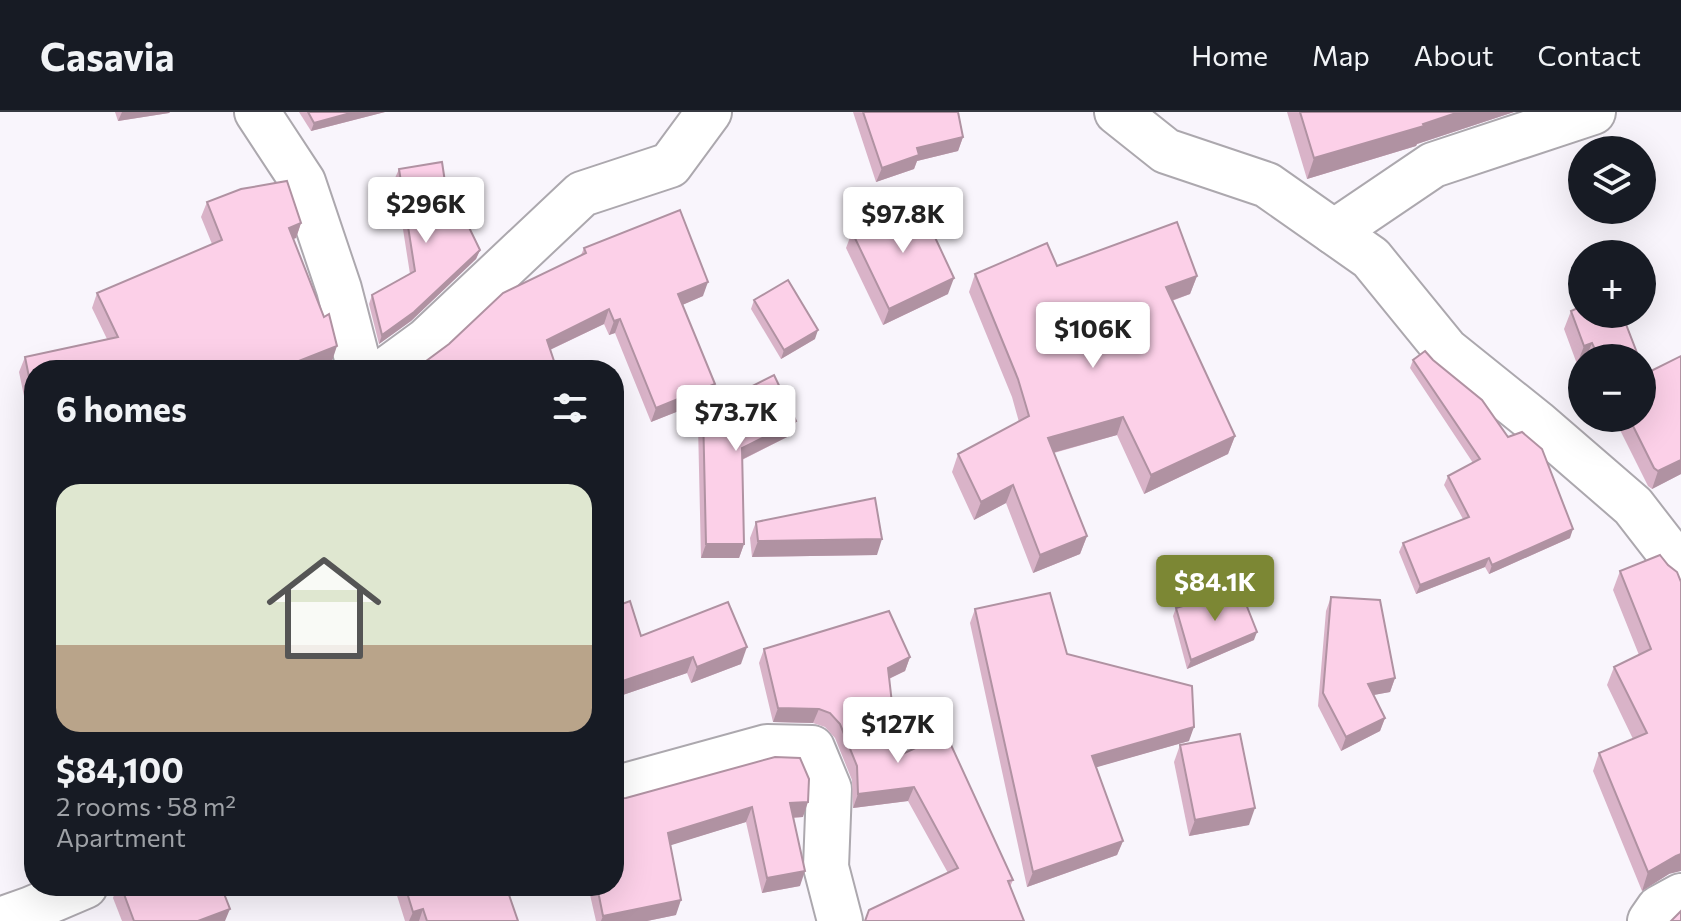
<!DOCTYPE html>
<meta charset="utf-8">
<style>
body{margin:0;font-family:Commissioner,sans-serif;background:#20242c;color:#f1f3f6;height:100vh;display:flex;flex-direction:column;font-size:30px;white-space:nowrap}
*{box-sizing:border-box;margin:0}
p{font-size:26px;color:#9ea1a6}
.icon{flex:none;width:44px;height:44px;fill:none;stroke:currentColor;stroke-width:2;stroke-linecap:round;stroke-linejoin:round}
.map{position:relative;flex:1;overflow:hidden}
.details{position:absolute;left:24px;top:248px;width:600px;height:536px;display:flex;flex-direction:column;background:#171b24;border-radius:32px;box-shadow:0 8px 32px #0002}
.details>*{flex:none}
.buttons{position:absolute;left:1568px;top:24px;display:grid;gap:16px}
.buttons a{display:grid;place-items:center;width:88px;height:88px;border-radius:50%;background:#171b24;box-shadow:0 8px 32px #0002;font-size:40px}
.price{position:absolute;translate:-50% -68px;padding:0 18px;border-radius:8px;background:#fff;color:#222;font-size:26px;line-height:52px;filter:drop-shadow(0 2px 4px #0008)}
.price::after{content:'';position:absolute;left:50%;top:48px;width:24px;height:18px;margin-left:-12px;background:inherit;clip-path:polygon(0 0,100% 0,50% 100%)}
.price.current{background:#7c8734;color:#fff}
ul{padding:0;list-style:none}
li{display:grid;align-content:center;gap:16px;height:424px;padding:0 32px}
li+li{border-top:2px solid #363941}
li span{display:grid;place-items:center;height:248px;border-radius:24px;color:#555}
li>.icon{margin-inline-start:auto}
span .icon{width:144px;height:144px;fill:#fffc;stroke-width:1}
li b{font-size:34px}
h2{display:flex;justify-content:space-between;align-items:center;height:96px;padding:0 32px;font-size:34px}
header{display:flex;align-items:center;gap:48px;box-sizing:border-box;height:112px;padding:0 40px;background:#171b24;border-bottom:2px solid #363941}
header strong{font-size:38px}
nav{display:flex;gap:44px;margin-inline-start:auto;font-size:28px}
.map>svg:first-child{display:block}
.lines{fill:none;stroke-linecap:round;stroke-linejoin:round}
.street-casing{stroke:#aca8ae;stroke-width:48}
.street{stroke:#fff;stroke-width:44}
.wall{fill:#d9b3c8}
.shaded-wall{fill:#b092a2}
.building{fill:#fcd0e8;stroke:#b092a2;stroke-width:2}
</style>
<header>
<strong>Casavia</strong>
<nav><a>Home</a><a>Map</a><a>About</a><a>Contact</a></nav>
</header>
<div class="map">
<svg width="1681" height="809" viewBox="0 0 1681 809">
<rect width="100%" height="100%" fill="#f9f5fc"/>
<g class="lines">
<defs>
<g id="street">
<polyline points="257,0 303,70 339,177 360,258"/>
<polyline points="1117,0 1166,39 1267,73 1371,146 1446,238 1537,311 1633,394 1681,456"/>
<polyline points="1334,120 1433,53 1593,0"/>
<polyline points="386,258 427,228 582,82 670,53 709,0"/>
<polyline points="614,677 767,635 812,636 829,677 826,755 840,809"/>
<polyline points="0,808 31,797 85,774"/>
<polyline points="1650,809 1659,796 1681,784"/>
</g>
</defs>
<use href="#street" class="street-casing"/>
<use href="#street" class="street"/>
</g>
<g class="wall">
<polygon points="115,0 170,0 169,1 118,9"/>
<polygon points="299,0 385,0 311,19"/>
<polygon points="853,0 958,0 963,25 958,39 917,49 914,57 876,70"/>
<polygon points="1287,0 1514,0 1417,32 1416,34 1307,67"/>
<polygon points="399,57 480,138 476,147 411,209 379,232 369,192 372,183 410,162 395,66"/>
<polygon points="207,90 301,111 296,126 293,127 332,249 34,258 34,332 19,260 25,245 107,227 92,196 97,181 212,132 201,105"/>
<polygon points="852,120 948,182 883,213 846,136"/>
<polygon points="584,136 703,184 682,193 715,272 709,287 651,310 615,221 609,223 604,212 550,238 414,258 581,143"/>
<polygon points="1057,154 1197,164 1190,182 1172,189 1235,324 1228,342 1144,382 1117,323 1054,341 1087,424 1080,442 1033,461 1006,391 974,408 952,360 958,342 1019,310 1012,285 969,180 975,162"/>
<polygon points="754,188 815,227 781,247 751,197"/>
<polygon points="1571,199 1639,246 1582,246 1582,250 1577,252 1564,217"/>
<polygon points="1413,248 1570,426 1489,462 1485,455 1416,482 1399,440 1403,431 1463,407 1444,373 1448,364 1473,351 1410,256"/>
<polygon points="703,299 791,323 742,348 744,432 739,446 701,446 698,313"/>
<polygon points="1614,306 1642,306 1681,362 1652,377 1648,374"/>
<polygon points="756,410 877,443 752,445 750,426"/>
<polygon points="1660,443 1669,762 1642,779 1593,659 1599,641 1633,627 1607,573 1614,555 1639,543 1613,478 1620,459"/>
<polygon points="1331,485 1395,566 1390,580 1373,583 1385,606 1380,619 1341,639 1318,594 1326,499"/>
<polygon points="614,495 641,524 741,552 691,571 687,561 614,586"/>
<polygon points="1176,496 1254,528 1187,557 1173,504"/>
<polygon points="975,497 1067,542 1189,629 1096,655 1123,729 1117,743 1027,775 970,511"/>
<polygon points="764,537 910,545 905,559 889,567 898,644 1013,768 1010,775 948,761 908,689 853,696 852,668 835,626 825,615 813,611 773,610 759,551"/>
<polygon points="1180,633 1249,713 1189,724 1174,650"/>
<polygon points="800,646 803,705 793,706 800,774 762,781 746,710 670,733 676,803 647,809 596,809 588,774 614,774 626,686"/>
<polygon points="117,774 221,774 225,809 122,809 113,786"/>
<polygon points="394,774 499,774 502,782 518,809 405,809"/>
</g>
<g class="shaded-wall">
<polygon points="122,0 170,0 169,1 118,9"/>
<polygon points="354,0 385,0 311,19 314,11"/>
<polygon points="1459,0 1514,0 1417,32 1416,34 1307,67 1314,46"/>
<polygon points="963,25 958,39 917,49 914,57 876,70 882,56 917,36"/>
<polygon points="301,111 296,126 283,131 289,116"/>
<polygon points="480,138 476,147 411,209 379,232 382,223"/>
<polygon points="1197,164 1190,182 1159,193 1166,175"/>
<polygon points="954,166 948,182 883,213 889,197"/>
<polygon points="708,170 703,184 673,197 678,182"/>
<polygon points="609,197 604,212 541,242 547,228"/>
<polygon points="620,207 615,221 609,223 614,209"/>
<polygon points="818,218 815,227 781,247 784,238"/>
<polygon points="1592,231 1586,246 1582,246 1582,250 1577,252 1584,234"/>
<polygon points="337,234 332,249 309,258 276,258"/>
<polygon points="715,272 709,287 651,310 656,296"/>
<polygon points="1123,305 1117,323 1041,344 1048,326"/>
<polygon points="796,309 791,323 737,350 742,336"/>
<polygon points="1235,324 1228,342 1144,382 1151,363"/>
<polygon points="1681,348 1681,362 1652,377 1658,359"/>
<polygon points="1013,373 1006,391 974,408 981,390"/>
<polygon points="1573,417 1570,426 1489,462 1492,453"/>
<polygon points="1087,424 1080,442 1033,461 1040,443"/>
<polygon points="882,427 877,443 752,445 758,429"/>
<polygon points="706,432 744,432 739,446 701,446"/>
<polygon points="1489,446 1485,455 1416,482 1420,473"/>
<polygon points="1257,520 1254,528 1187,557 1191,548"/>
<polygon points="747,535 741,552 691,571 697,555"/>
<polygon points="693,545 687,561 614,586 614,572"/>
<polygon points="910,545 905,559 882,570 888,556"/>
<polygon points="1395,566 1390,580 1363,585 1368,572"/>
<polygon points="778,596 819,597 813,611 773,610"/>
<polygon points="1385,606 1380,619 1341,639 1346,625"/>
<polygon points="1194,615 1189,629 1087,658 1092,644"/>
<polygon points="914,675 908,689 853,696 858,682"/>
<polygon points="808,690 803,705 784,706 790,691"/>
<polygon points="752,695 746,710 662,736 668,721"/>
<polygon points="1255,696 1249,713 1189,724 1195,708"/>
<polygon points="1123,729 1117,743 1027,775 1033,760"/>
<polygon points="1681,742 1681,759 1669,762 1642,779 1648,760 1676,744"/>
<polygon points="805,759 800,774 762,781 767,766"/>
<polygon points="681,788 676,803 647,809 601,809 603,804"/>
<polygon points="230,797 225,809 198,809"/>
<polygon points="423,797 419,809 409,809 413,800"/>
</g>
<g class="building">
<polygon points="308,0 354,0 314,11"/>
<polygon points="863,0 958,0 963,25 917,36 919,43 882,56"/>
<polygon points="1300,0 1459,0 1423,12 1424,14 1314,46"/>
<polygon points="442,50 451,110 464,105 480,138 414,200 382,223 372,183 415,159 399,57"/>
<polygon points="287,69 301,111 289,116 324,205 329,202 337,234 276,258 34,258 34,290 25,245 118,225 97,181 222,128 207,90 241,77"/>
<polygon points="918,89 954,166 889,197 852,120"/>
<polygon points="680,98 708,170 678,182 715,272 656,296 620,207 614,209 609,197 547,228 557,258 414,258 449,232 503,181 586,141 584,136"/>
<polygon points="1177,110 1197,164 1166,175 1235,324 1151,363 1123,305 1048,326 1087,424 1040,443 1013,373 981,390 958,342 1029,304 1018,267 975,162 1047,131 1057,154"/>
<polygon points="788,168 818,218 784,238 754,188"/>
<polygon points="1582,194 1582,202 1622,202 1639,246 1599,246 1592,231 1584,234 1571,199"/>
<polygon points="1425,239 1433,248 1482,288 1508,325 1522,320 1542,337 1573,417 1492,453 1489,446 1420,473 1403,431 1469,405 1448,364 1480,347 1413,248"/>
<polygon points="1681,244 1681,348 1658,359 1654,356 1629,306 1642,306 1642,253 1645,262"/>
<polygon points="774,263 796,309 742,336 744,432 706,432 703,299"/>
<polygon points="875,386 882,427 758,429 756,410"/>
<polygon points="1660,443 1668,453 1677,460 1681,470 1681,742 1676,744 1648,760 1599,641 1647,621 1614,555 1651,537 1620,459"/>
<polygon points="1240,477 1257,520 1191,548 1176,496"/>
<polygon points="1050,481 1067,542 1192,574 1194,615 1092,644 1123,729 1033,760 975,497"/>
<polygon points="1331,485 1380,488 1395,566 1368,572 1385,606 1346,625 1323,581"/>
<polygon points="630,489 641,524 728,490 747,535 697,555 693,545 614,572 614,495"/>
<polygon points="889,499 910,545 888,556 898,644 946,622 1013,768 1008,769 1024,809 865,809 869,798 958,756 914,675 858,682 857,654 840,612 830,601 819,597 778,596 764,537"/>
<polygon points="1240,622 1255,696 1195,708 1180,633"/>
<polygon points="775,645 800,646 809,667 808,690 790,691 805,759 767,766 752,695 668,721 681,788 603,804 597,774 614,774 614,687 626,686"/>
<polygon points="121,774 221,774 230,797 198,809 134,809"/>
<polygon points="405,774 499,774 502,782 508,780 518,809 427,809 423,797 413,800"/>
<polygon points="1681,799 1681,809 1671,809"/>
</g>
</svg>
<div class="buttons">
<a><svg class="icon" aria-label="layers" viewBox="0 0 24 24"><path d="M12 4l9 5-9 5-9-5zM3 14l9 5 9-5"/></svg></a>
<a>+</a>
<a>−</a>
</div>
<b class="price" style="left:426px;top:133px">$296K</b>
<b class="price" style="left:903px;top:143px">$97.8K</b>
<b class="price" style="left:1093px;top:258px">$106K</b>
<b class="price" style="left:736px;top:341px">$73.7K</b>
<b class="price current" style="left:1215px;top:511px">$84.1K</b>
<b class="price" style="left:898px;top:653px">$127K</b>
<section class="details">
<h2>6 homes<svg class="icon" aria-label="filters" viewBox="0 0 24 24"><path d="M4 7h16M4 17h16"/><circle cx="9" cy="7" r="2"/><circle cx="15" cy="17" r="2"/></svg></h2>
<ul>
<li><span style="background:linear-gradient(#dfe7d0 65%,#b9a48a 0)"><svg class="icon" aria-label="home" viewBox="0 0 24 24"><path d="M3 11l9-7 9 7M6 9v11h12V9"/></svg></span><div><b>$84,100</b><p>2 rooms · 58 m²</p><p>Apartment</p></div></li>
</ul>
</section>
</div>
